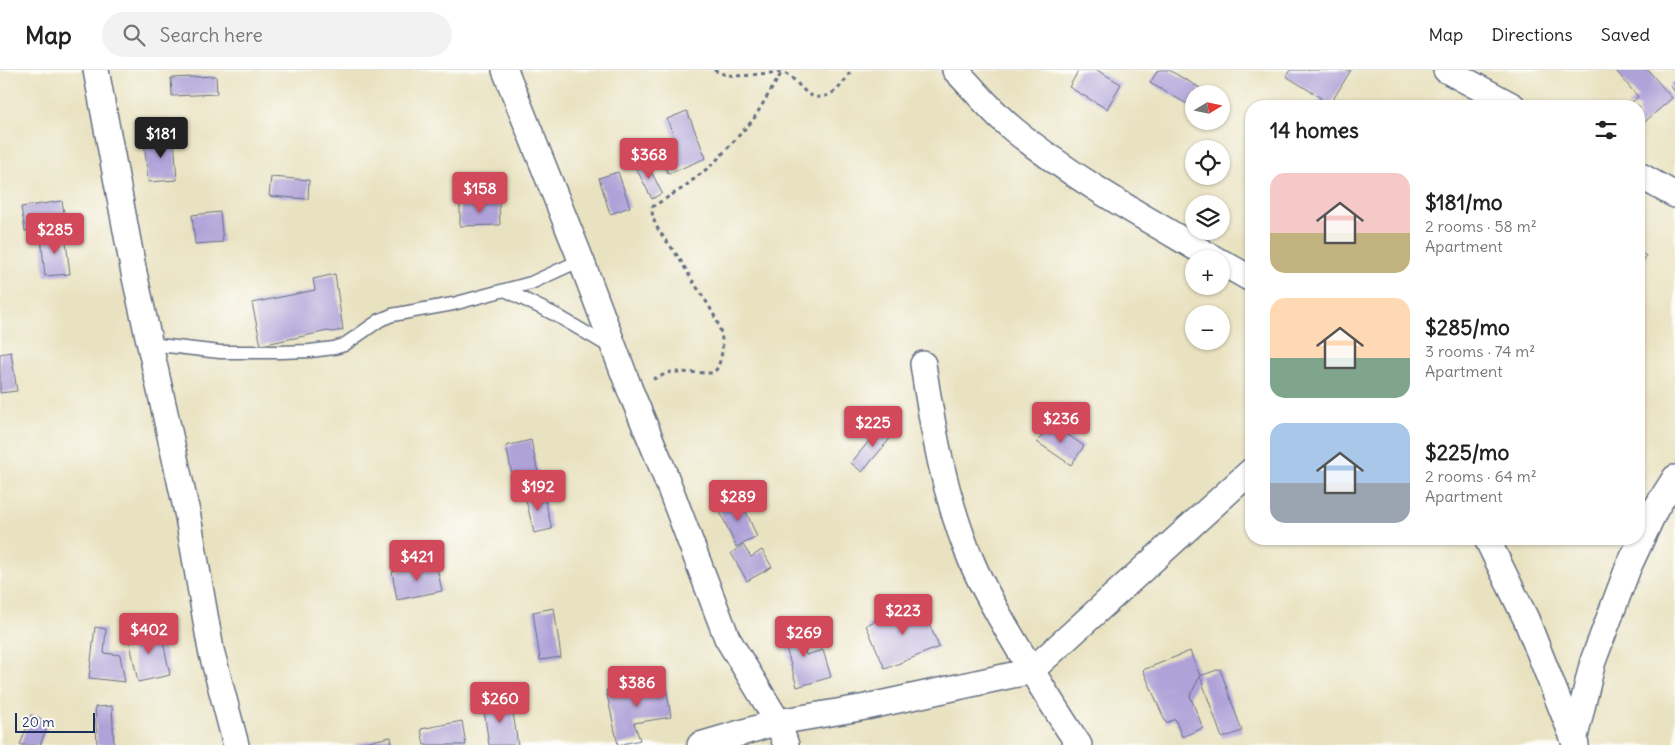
<!DOCTYPE html>
<meta charset="utf-8">
<style>
body{margin:0;font-family:Delius,sans-serif;background:#f2f2f2;color:#222;height:100vh;display:flex;flex-direction:column;font-size:19px;white-space:nowrap}
*{box-sizing:border-box;margin:0}
p{font-size:16px;color:#767676}
.icon{flex:none;width:28px;height:28px;fill:none;stroke:currentColor;stroke-width:2;stroke-linecap:round;stroke-linejoin:round}
.map{position:relative;flex:1;overflow:hidden}
.drawer{position:absolute;left:1245px;top:30px;width:400px;height:445px;display:flex;flex-direction:column;background:#fff;border-radius:20px;box-shadow:0 1px 4px #0004}
.drawer>*{flex:none}
.needle{width:32px;rotate:80deg}
.buttons{position:absolute;left:1185px;top:15px;display:grid;gap:10px}
.buttons a{display:grid;place-items:center;width:45px;height:45px;border-radius:50%;background:#fff;box-shadow:0 1px 4px #0004;font-size:25px}
.scale{position:absolute;left:15px;bottom:12px;width:80px;box-sizing:border-box;padding-left:5px;border:2px solid #1b2f5e;border-top:0;font-size:14px;line-height:18px;white-space:nowrap;color:#1b2f5e;-webkit-text-stroke:4px #fdfcf7;paint-order:stroke}
.price{position:absolute;translate:-50% -42px;padding:0 11px;border-radius:5px;background:#d1495b;color:#fff;font-size:16px;line-height:32px;filter:drop-shadow(0 1px 2px #0008)}
.price::after{content:'';position:absolute;left:50%;top:30px;width:15px;height:11px;margin-left:-8px;background:inherit;clip-path:polygon(0 0,100% 0,50% 100%)}
.price.current{background:#222;color:#fff}
ul{padding:0;list-style:none}
li{display:flex;align-items:center;gap:15px;height:125px;padding:0 25px}
li span{display:grid;place-items:center;flex:none;width:140px;height:100px;border-radius:15px;color:#555}
li>.icon{margin-inline-start:auto}
span .icon{width:60px;height:60px;fill:#fffc;stroke-width:1}
li b{font-size:21px}
h2{display:flex;justify-content:space-between;align-items:center;height:60px;padding:0 25px;font-size:21px}
header{display:flex;align-items:center;gap:30px;box-sizing:border-box;height:70px;padding:0 25px;background:#fff;border-bottom:1px solid #e0e0e0}
header strong{font-size:24px}
nav{display:flex;gap:28px;margin-inline-start:auto;font-size:18px}
.search{width:350px;height:45px;background:#f2f2f2;display:flex;align-items:center;gap:12px;box-sizing:border-box;padding:0 18px;border-radius:28px;color:#767676;font-size:19px}
.map>svg:first-child{display:block}
.building{fill:#afa2d8}
.lines{fill:none;stroke-linecap:round;stroke-linejoin:round}
.service-casing{stroke:#636e81;stroke-width:15}
.minor-casing{stroke:#636e81;stroke-width:28}
.path{stroke:#636e81;stroke-width:3;stroke-dasharray:4 4;stroke-linecap:butt}
.service{stroke:#fff;stroke-width:12}
.minor{stroke:#fff;stroke-width:25}
</style>
<header>
<strong>Map</strong>
<div class="search"><svg class="icon" aria-label="search" viewBox="0 0 24 24"><circle cx="10" cy="10" r="6"/><path d="M15 15l6 6"/></svg>Search here</div>
<nav><a>Map</a><a>Directions</a><a>Saved</a></nav>
</header>
<div class="map">
<svg width="1675" height="675" viewBox="0 0 1675 675">
<rect width="100%" height="100%" fill="#fdfcf7"/>
<filter id="ink" filterUnits="userSpaceOnUse"><feTurbulence type="fractalNoise" baseFrequency=".02" numOctaves="2"/><feDisplacementMap in="SourceGraphic" scale="10" xChannelSelector="R" yChannelSelector="G"/><feConvolveMatrix kernelMatrix="1 2 1 2 8 2 1 2 1" color-interpolation-filters="sRGB"/></filter>
<filter id="wash" filterUnits="userSpaceOnUse"><feTurbulence type="fractalNoise" baseFrequency=".0096" numOctaves="4" result="noise"/><feDisplacementMap in="SourceGraphic" scale="20" xChannelSelector="R" yChannelSelector="G"/><feGaussianBlur stdDeviation="1.12" result="paint"/><feColorMatrix in="noise" values="0 0 0 0 0 0 0 0 0 0 0 0 0 0 0 0 0 1.4 0 .05"/><feComposite in="paint" operator="in"/></filter>
<g filter="url(#wash)">
<rect width="100%" height="100%" fill="#e9e2c1"/>
<g id="blocks">
<g class="building">
<polygon points="1079,0 1097,0 1121,14 1107,39 1069,17"/>
<polygon points="1158,0 1169,0 1200,18 1199,24 1194,24 1194,38 1150,13"/>
<polygon points="1290,0 1351,0 1329,36 1316,36 1321,28 1286,6"/>
<polygon points="1619,0 1648,0 1672,28 1639,57 1639,36 1627,36 1638,27 1617,2"/>
<polygon points="216,6 217,24 172,26 171,8"/>
<polygon points="1675,12 1675,22 1670,15"/>
<polygon points="687,41 706,88 668,104 658,79 676,71 667,49"/>
<polygon points="174,67 177,110 148,112 144,69"/>
<polygon points="646,91 662,123 652,129 635,96"/>
<polygon points="618,102 630,137 610,144 599,108"/>
<polygon points="271,107 309,110 308,129 269,126"/>
<polygon points="62,131 66,156 25,161 21,137"/>
<polygon points="499,132 500,155 460,156 460,133"/>
<polygon points="220,142 223,172 195,174 192,145"/>
<polygon points="65,164 70,204 45,206 41,167"/>
<polygon points="1639,181 1646,186 1639,198"/>
<polygon points="335,204 343,260 332,262 328,261 261,275 252,233 315,220 313,209"/>
<polygon points="11,282 17,321 0,323 0,284"/>
<polygon points="1051,353 1084,376 1071,395 1037,372"/>
<polygon points="883,354 894,364 862,402 851,393"/>
<polygon points="531,370 540,412 515,418 506,376"/>
<polygon points="543,422 552,459 534,463 525,426"/>
<polygon points="740,427 757,467 736,477 718,437"/>
<polygon points="743,475 751,487 762,480 772,497 747,511 731,483"/>
<polygon points="436,493 442,521 397,530 392,502"/>
<polygon points="920,532 939,577 885,599 866,555"/>
<polygon points="554,538 561,587 540,590 533,542"/>
<polygon points="797,551 806,585 823,580 831,607 797,617 780,556"/>
<polygon points="95,557 106,559 104,583 120,585 125,612 89,608"/>
<polygon points="160,557 170,605 138,612 128,564"/>
<polygon points="1190,581 1200,606 1190,626 1203,658 1182,667 1175,649 1166,653 1143,600"/>
<polygon points="1220,599 1242,661 1222,668 1200,606"/>
<polygon points="665,610 671,647 634,653 640,670 618,675 606,620"/>
<polygon points="511,630 518,675 489,675 483,634"/>
<polygon points="112,636 114,675 97,675 95,637"/>
<polygon points="31,645 49,652 40,675 20,675"/>
<polygon points="462,651 466,675 424,675 421,659"/>
<polygon points="391,667 392,675 355,675 355,674"/>
</g>
</g>
</g>
<g filter="url(#ink)">
<use href="#blocks" fill-opacity="0" stroke="#636e81" stroke-width="1"/>
<g class="lines">
<defs>
<g id="service">
<polyline points="507,221 556,245 612,278"/>
<polyline points="150,274 220,282 281,282 310,281 334,278 344,275 380,250 392,245 453,234 531,213 581,190"/>
</g>
<g id="minor">
<polyline points="96,0 134,203 188,447 211,580 236,675"/>
<polyline points="505,0 581,190 630,320 660,392 727,568 778,652 786,675"/>
<path d="M955 0C974 19 992 42 1014 60 1075 110 1147 149 1215 189"/>
<polyline points="1446,0 1513,36"/>
<polyline points="1639,105 1675,125"/>
<polyline points="1221,192 1251,209"/>
<path d="M923 294C933 361 945 428 971 490 981 515 995 538 1008 561 1031 600 1054 638 1079 675"/>
<polyline points="1487,469 1526,549 1576,675"/>
<polyline points="1574,671 1593,591 1628,498 1656,438 1675,408"/>
<polyline points="700,675 778,652 866,637 1031,601 1251,401"/>
</g>
</defs>
<use href="#service" class="service-casing"/>
<use href="#minor" class="minor-casing"/>
<g class="path">
<path d="M714 0C732 10 752 4 771 3 776 3 782 1 786 4 798 10 806 29 820 27 835 26 845 12 851 0"/>
<path d="M653 309 671 302 712 303C718 300 719 294 721 287 728 259 707 233 692 210 687 202 682 192 676 184 667 170 651 156 652 137L683 118 714 93 753 50 782 2"/>
</g>
<use href="#service" class="service"/>
<use href="#minor" class="minor"/>
</g>
</g>
</svg>
<div class="buttons">
<a><svg class="needle" viewBox="-14 -14 28 28"><path d="M0-13l5 13h-10z" fill="#e53935"/><path d="M0 13l5-13h-10z" fill="#767676"/></svg></a>
<a><svg class="icon" aria-label="locate" viewBox="0 0 24 24"><circle cx="12" cy="12" r="6"/><path d="M12 2v4M12 18v4M2 12h4M18 12h4"/></svg></a>
<a><svg class="icon" aria-label="layers" viewBox="0 0 24 24"><path d="M12 4l9 5-9 5-9-5zM3 14l9 5 9-5"/></svg></a>
<a>+</a>
<a>−</a>
</div>
<div class="scale">20 m</div>
<b class="price current" style="left:161px;top:89px">$181</b>
<b class="price" style="left:649px;top:110px">$368</b>
<b class="price" style="left:480px;top:144px">$158</b>
<b class="price" style="left:55px;top:185px">$285</b>
<b class="price" style="left:1061px;top:374px">$236</b>
<b class="price" style="left:873px;top:378px">$225</b>
<b class="price" style="left:538px;top:442px">$192</b>
<b class="price" style="left:738px;top:452px">$289</b>
<b class="price" style="left:417px;top:512px">$421</b>
<b class="price" style="left:903px;top:566px">$223</b>
<b class="price" style="left:149px;top:585px">$402</b>
<b class="price" style="left:804px;top:588px">$269</b>
<b class="price" style="left:637px;top:638px">$386</b>
<b class="price" style="left:500px;top:654px">$260</b>
<section class="drawer">
<h2>14 homes<svg class="icon" aria-label="filters" viewBox="0 0 24 24"><path d="M4 7h16M4 17h16"/><circle cx="9" cy="7" r="2"/><circle cx="15" cy="17" r="2"/></svg></h2>
<ul>
<li><span style="background:linear-gradient(#f6c9c9 60%,#c2b280 0)"><svg class="icon" aria-label="home" viewBox="0 0 24 24"><path d="M3 11l9-7 9 7M6 9v11h12V9"/></svg></span><div><b>$181/mo</b><p>2 rooms · 58 m²</p><p>Apartment</p></div></li>
<li><span style="background:linear-gradient(#ffd9b3 60%,#7fa58c 0)"><svg class="icon" aria-label="home" viewBox="0 0 24 24"><path d="M3 11l9-7 9 7M6 9v11h12V9"/></svg></span><div><b>$285/mo</b><p>3 rooms · 74 m²</p><p>Apartment</p></div></li>
<li><span style="background:linear-gradient(#a9c7e8 60%,#9aa5b1 0)"><svg class="icon" aria-label="home" viewBox="0 0 24 24"><path d="M3 11l9-7 9 7M6 9v11h12V9"/></svg></span><div><b>$225/mo</b><p>2 rooms · 64 m²</p><p>Apartment</p></div></li>
</ul>
</section>
</div>
